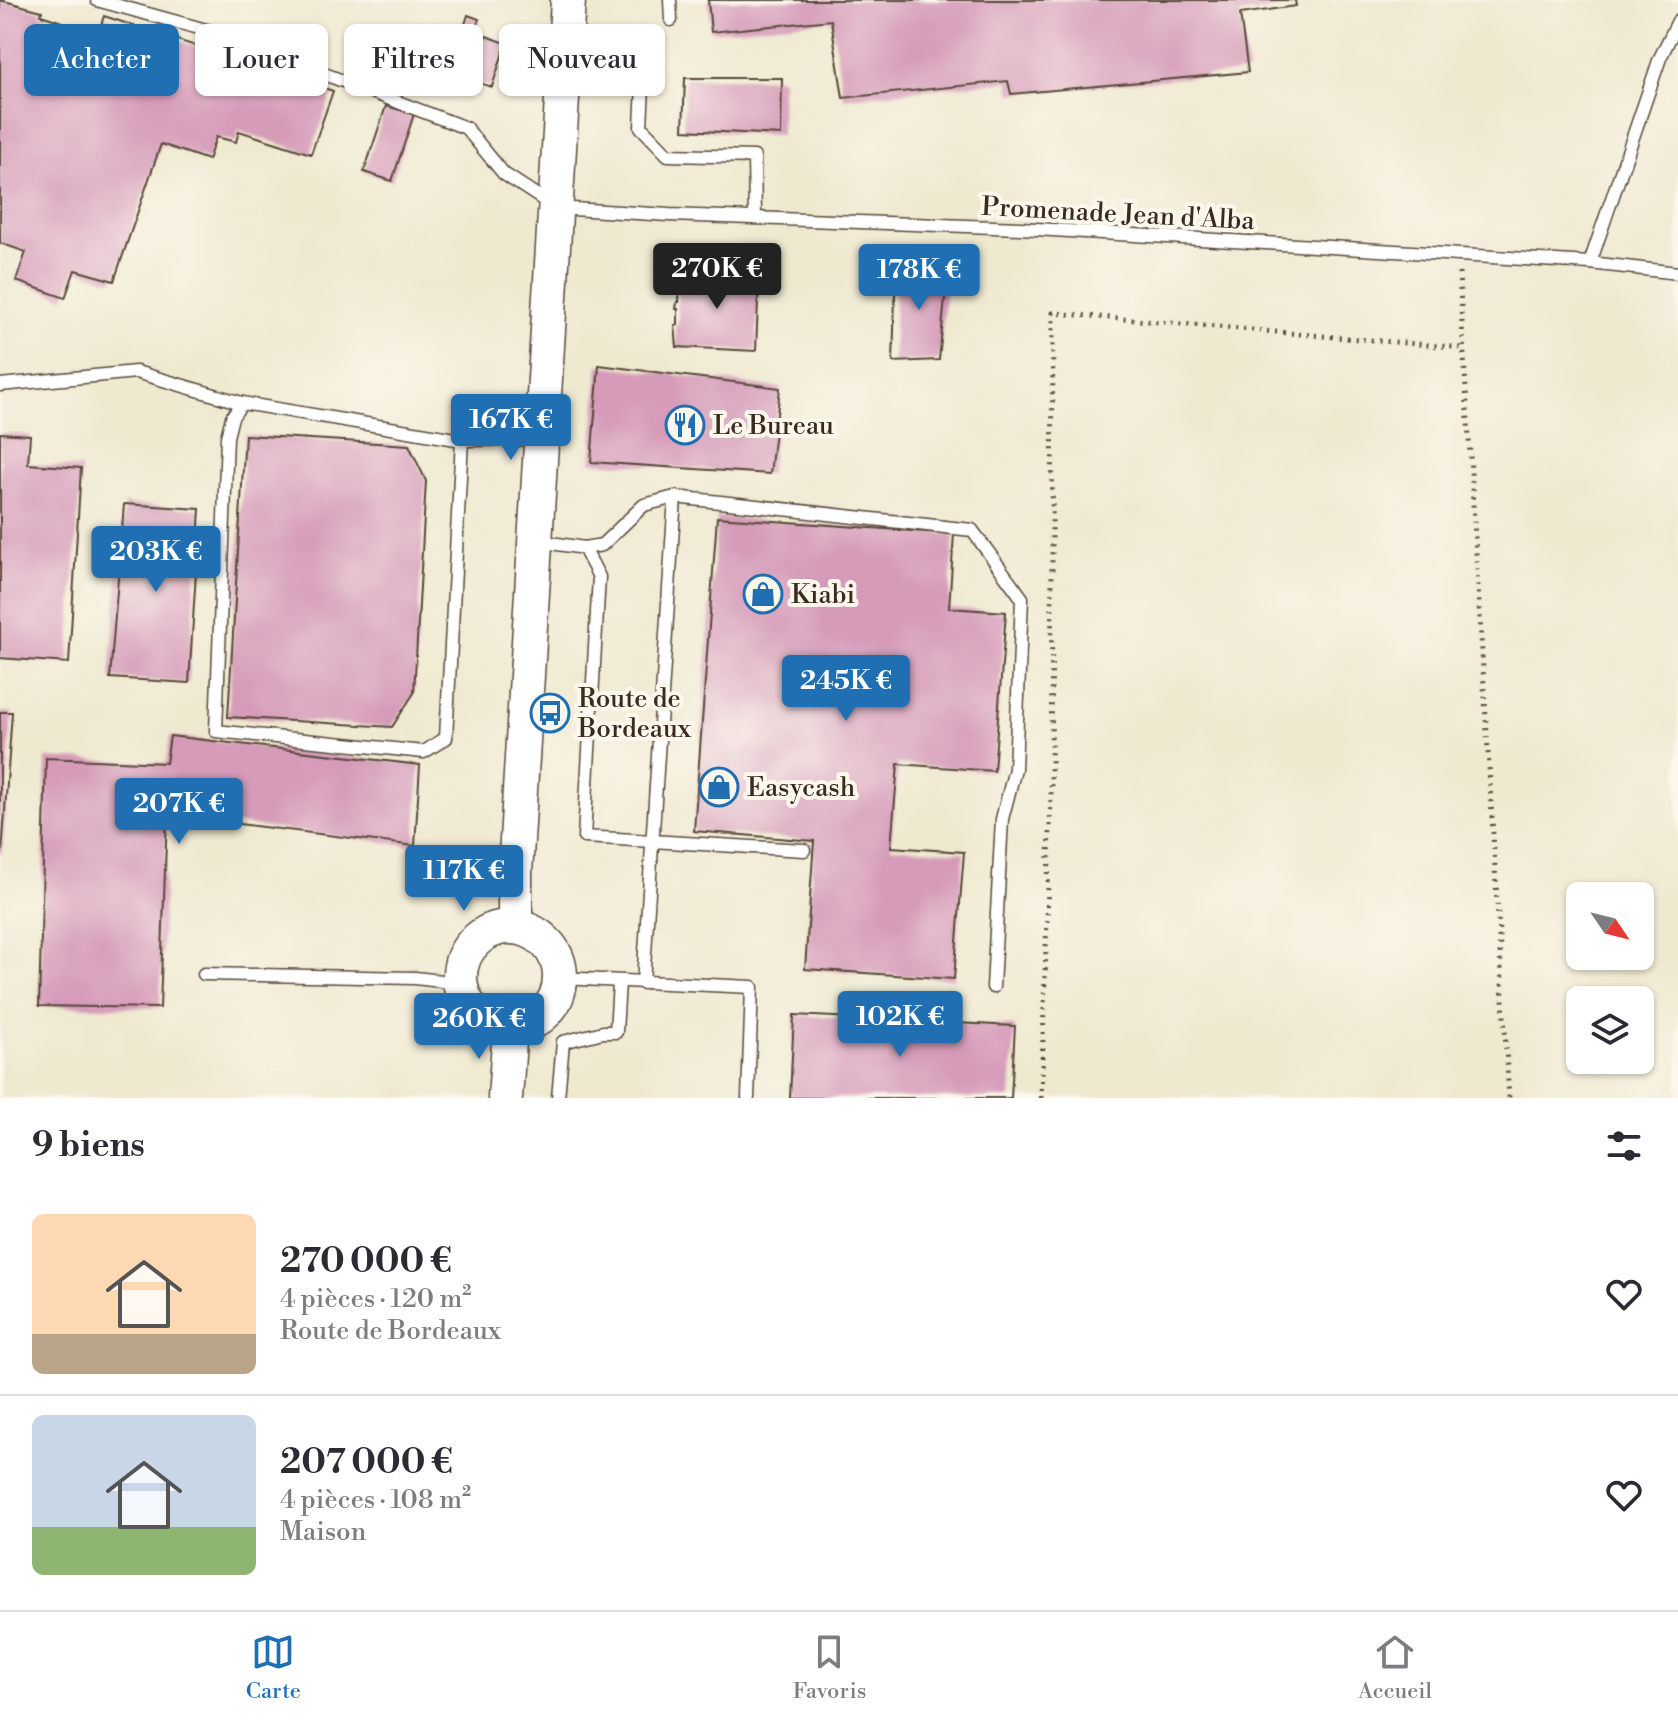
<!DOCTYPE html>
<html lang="fr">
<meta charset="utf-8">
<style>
body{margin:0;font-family:"Libre Bodoni",serif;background:#f7f7f7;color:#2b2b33;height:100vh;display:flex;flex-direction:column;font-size:30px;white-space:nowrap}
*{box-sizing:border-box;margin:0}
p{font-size:26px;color:#7c7c81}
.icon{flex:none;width:44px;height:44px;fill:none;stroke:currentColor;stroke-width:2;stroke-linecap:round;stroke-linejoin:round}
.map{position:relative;height:1098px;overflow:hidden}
.side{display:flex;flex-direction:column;background:#fff;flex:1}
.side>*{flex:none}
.guide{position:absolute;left:24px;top:24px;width:800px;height:72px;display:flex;gap:16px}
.needle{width:52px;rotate:125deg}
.controls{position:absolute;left:1566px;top:882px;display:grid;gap:16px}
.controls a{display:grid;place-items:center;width:88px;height:88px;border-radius:12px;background:#fff;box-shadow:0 2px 6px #0004;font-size:40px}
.price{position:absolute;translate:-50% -68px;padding:0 18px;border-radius:8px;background:#1f6fb2;color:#fff;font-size:26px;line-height:52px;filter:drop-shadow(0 2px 4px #0008)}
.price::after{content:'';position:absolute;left:50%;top:48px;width:24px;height:18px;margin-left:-12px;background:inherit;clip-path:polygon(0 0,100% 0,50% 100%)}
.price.current{background:#222;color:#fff}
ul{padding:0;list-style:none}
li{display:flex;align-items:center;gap:24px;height:200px;padding:0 32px}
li+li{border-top:2px solid #e1e1e2}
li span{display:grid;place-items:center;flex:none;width:224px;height:160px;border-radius:12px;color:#555}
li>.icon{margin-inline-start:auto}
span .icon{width:96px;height:96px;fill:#fffc;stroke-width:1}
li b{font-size:34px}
h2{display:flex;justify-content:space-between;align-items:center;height:96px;padding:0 32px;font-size:34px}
.tag{padding:0 28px;border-radius:12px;background:#fff;box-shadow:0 2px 6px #0004;font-size:28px;line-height:72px}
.tag.current{background:#1f6fb2;color:#fff}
.menu{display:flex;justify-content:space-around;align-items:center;height:112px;border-top:2px solid #e1e1e2;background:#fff;font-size:22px;color:#7c7c81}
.menu a{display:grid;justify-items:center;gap:4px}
.menu .current{color:#1f6fb2}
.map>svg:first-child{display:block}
.building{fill:#d69bb9}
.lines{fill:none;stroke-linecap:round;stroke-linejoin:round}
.lane-casing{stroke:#564739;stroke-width:15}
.secondary-casing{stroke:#564739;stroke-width:37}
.path{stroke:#564739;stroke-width:5;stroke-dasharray:2 6;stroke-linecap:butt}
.lane{stroke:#fff;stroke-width:12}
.secondary{stroke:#fff;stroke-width:34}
.labels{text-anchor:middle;stroke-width:8;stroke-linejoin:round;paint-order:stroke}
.street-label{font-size:26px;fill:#3b2a1e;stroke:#fbf7ec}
.poi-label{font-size:26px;fill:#3b2a1e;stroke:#fbf7ec;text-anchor:start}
</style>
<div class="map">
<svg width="1678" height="1098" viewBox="0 0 1678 1098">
<rect width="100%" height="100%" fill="#fbf7ec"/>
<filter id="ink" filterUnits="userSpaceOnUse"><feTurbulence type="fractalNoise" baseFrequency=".0125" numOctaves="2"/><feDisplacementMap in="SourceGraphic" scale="16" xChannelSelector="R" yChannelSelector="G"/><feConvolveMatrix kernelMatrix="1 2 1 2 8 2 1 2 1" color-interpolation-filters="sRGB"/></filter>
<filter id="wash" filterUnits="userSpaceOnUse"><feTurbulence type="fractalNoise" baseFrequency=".006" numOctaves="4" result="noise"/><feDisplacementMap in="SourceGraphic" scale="32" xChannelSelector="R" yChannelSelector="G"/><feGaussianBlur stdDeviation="1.8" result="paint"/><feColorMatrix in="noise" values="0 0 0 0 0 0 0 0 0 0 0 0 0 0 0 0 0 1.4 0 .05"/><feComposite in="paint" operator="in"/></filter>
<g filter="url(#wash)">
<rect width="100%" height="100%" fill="#efe9d0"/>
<g id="blocks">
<g class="building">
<polygon points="0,0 42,11 41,15 98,34 104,16 333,91 311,154 239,131 236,142 216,137 208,160 161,144 114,281 75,270 65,298 16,281 26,252 0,243"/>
<polygon points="708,0 1295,0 1296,6 1240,14 1248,72 1011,94 1008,81 843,98 831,20 711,32"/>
<polygon points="468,15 479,19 475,32 506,43 492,87 450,74 450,69 435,65 440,49 456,52"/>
<polygon points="685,78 782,78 781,135 683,130"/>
<polygon points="386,106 414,114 392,181 364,172"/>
<polygon points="896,264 948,267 939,360 893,362"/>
<polygon points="680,268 722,270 722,275 759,277 756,351 677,347 675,325 678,325 678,309 676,309 677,302 679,302"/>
<polygon points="599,365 780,388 770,474 591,462"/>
<polygon points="0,433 30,435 28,464 81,468 69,663 0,658"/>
<polygon points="245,435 409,445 426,481 414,693 392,727 228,717"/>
<polygon points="124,504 200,509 189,683 110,678"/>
<polygon points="717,517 954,534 949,608 1006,612 994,771 898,764 891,847 964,852 954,979 805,969 814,841 694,831"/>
<polygon points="0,712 12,712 2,854 0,854"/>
<polygon points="170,736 420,765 415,846 167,815 160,1008 39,1006 46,758 166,763"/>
<polygon points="794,1015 1015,1026 1011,1098 790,1098"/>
</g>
</g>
</g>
<g filter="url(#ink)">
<use href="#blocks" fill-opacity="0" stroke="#564739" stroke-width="2"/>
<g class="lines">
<defs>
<g id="lane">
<polyline points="97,0 217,33 466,128 504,174 556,208 669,215 1020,228 1590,263 1678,273"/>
<polyline points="670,0 671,20"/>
<polyline points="643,85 641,127 668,155 754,157 755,218"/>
<polyline points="1590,263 1660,58 1678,21"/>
<polyline points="0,385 136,372 242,403 462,440"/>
<polyline points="242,403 232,417 227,437 216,731 424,752 446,738 462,440 538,439"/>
<polyline points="538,541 584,548 602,545 644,505 675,497 972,530 1022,598 1015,769 1002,819 993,987"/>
<polyline points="584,548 599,577 584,837 804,850"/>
<polyline points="204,974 415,978 459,983"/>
<polyline points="560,978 752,987 748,1098"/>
<polyline points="643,983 675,497"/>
<polyline points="558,1098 563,1042 603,1032 616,1032 619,982"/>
</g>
<g id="secondary">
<circle cx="510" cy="977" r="50"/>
<polyline points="515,927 515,873 568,0"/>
<polyline points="505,1098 510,1027"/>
</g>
</defs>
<use href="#lane" class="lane-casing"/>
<use href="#secondary" class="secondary-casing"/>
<g class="path">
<polyline points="1459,273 1509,1098"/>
<polyline points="1041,1098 1051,798 1053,313 1464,348"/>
</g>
<use href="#lane" class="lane"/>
<use href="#secondary" class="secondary"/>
</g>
</g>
<defs>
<symbol id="restaurant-ring" viewBox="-11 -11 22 22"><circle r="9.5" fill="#fbf7ec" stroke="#1f6fb2" stroke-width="1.5"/><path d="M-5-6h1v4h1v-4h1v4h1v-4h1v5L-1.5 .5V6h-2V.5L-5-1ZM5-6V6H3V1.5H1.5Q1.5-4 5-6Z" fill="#1f6fb2"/></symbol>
<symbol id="shop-ring" viewBox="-11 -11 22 22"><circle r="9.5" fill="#fbf7ec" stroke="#1f6fb2" stroke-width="1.5"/><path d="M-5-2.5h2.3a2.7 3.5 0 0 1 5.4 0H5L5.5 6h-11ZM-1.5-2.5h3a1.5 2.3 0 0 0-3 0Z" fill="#1f6fb2"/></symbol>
<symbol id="bus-ring" viewBox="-11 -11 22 22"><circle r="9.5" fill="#fbf7ec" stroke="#1f6fb2" stroke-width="1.5"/><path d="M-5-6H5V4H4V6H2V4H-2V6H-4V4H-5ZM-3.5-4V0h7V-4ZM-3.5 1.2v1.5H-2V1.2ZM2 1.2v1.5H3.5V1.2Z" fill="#1f6fb2"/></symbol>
</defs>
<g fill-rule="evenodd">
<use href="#restaurant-ring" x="663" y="403" width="44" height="44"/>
<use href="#shop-ring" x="741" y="572" width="44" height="44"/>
<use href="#bus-ring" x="528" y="691" width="44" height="44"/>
<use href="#shop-ring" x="697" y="765" width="44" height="44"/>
</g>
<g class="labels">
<g class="street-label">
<text transform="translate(1118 213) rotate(3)" y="9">Promenade Jean d'Alba</text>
</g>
<g class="poi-label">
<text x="713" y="434">Le Bureau</text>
<text x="791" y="603">Kiabi</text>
<text x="578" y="707">Route de<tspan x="578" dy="30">Bordeaux</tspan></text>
<text x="747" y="796">Easycash</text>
</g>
</g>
</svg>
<div class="controls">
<a><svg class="needle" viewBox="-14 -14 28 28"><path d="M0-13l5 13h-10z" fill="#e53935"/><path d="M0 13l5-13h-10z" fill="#7c7c81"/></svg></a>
<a><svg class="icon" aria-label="layers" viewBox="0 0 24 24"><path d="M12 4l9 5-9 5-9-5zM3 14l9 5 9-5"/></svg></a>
</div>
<b class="price current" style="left:717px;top:311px">270K €</b>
<b class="price" style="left:919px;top:312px">178K €</b>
<b class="price" style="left:511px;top:462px">167K €</b>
<b class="price" style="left:156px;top:594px">203K €</b>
<b class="price" style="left:846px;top:723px">245K €</b>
<b class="price" style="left:179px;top:846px">207K €</b>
<b class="price" style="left:464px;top:913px">117K €</b>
<b class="price" style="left:900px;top:1059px">102K €</b>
<b class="price" style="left:479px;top:1061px">260K €</b>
<div class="guide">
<a class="tag current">Acheter</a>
<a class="tag">Louer</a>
<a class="tag">Filtres</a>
<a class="tag">Nouveau</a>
</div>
</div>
<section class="side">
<h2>9 biens<svg class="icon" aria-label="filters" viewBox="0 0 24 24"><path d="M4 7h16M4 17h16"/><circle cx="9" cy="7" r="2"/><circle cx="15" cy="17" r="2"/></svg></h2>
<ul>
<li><span style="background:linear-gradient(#ffd9b3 75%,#b9a48a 0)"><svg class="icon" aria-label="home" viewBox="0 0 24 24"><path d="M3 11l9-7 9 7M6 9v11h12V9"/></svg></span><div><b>270 000 €</b><p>4 pièces · 120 m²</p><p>Route de Bordeaux</p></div><svg class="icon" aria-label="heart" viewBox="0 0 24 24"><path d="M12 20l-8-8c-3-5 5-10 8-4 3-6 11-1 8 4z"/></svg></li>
<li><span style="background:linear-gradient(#c9d6e8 70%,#8fb573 0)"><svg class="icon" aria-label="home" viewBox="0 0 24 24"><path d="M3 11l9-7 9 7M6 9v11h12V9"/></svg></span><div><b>207 000 €</b><p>4 pièces · 108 m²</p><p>Maison</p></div><svg class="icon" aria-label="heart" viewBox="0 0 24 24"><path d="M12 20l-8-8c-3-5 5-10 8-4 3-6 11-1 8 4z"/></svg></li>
</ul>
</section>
<nav class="menu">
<a class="current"><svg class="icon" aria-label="map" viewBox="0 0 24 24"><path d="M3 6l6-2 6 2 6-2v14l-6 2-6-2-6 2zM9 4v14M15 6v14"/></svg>Carte</a>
<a><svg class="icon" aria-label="saved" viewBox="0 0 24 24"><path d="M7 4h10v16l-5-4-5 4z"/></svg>Favoris</a>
<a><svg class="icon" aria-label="home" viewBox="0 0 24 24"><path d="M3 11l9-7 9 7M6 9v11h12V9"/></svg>Accueil</a>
</nav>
